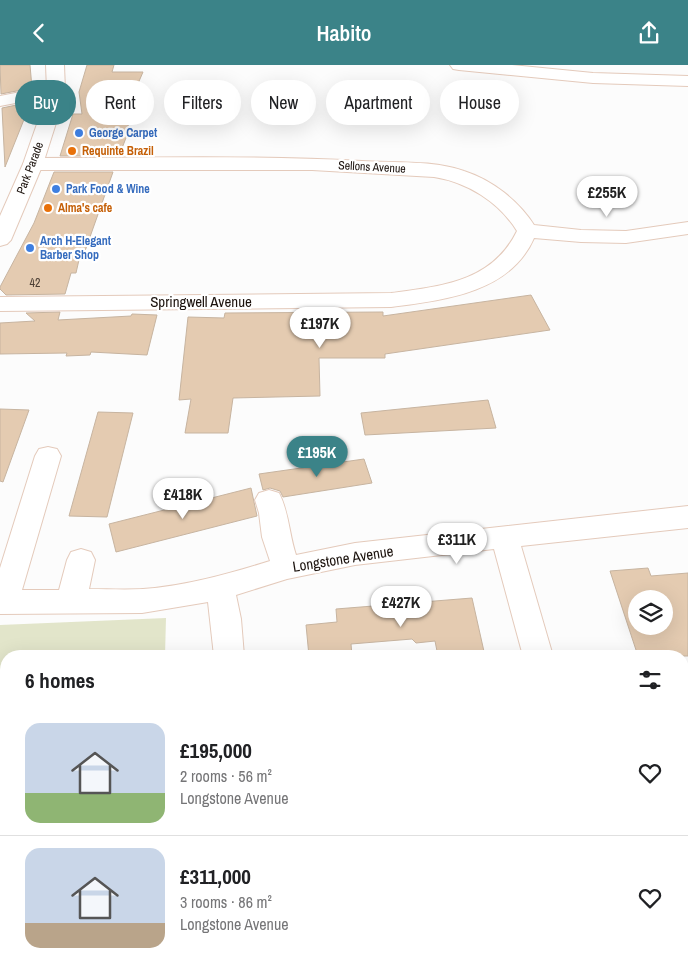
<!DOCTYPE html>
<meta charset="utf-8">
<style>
body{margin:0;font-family:"Archivo Narrow",sans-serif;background:#f2f2f2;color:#202124;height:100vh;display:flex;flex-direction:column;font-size:19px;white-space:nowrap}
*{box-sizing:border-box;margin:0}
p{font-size:16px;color:#757577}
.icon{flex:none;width:28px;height:28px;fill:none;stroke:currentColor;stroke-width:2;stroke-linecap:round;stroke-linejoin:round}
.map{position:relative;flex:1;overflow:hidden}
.drawer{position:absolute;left:0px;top:585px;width:689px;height:320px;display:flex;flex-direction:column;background:#fff;border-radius:20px 20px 0 0;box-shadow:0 5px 20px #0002}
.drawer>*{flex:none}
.hud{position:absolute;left:15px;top:15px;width:659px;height:45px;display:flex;gap:10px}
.tools{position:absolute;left:628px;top:525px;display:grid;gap:10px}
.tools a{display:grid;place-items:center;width:45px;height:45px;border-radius:50%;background:#fff;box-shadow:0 5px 20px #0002;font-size:25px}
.price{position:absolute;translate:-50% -42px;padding:0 11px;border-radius:18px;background:#fff;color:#222;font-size:16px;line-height:32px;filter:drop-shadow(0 1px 2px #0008)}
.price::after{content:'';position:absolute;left:50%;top:30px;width:15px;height:11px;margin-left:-8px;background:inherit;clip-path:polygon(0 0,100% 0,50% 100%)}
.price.active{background:#3b8388;color:#fff}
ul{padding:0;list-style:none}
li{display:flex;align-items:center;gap:15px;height:125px;padding:0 25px}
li+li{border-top:1px solid #e0e0e0}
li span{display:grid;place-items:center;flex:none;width:140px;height:100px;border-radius:15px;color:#555}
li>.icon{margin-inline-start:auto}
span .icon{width:60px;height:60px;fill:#fffc;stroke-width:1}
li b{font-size:21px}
h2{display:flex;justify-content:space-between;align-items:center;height:60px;padding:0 25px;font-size:21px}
.tag{padding:0 18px;border-radius:22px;background:#fff;box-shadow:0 5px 20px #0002;font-size:18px;line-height:45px}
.tag.active{background:#3b8388;color:#fff}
header{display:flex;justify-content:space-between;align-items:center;height:65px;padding:0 25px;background:#3b8388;color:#fff;font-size:22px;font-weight:600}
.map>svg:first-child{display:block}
.green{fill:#e2e5ca}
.building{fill:#e4cbb1;stroke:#c7b4a0;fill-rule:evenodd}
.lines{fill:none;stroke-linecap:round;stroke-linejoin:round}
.minor-casing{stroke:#e4cabb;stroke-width:2}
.major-casing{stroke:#e4cabb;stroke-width:2}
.path{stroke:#95918f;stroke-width:4;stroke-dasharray:6 3;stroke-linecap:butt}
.minor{fill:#fff;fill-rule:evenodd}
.major{fill:#fff;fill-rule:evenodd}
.shop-dot{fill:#3f7fe0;stroke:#fff;stroke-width:2}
.food-dot{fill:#e8710a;stroke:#fff;stroke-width:2}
.labels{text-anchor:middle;stroke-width:4.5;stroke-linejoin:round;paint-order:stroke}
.far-shop-label{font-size:12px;font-weight:bold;fill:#366cbe;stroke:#fff;text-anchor:start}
.far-food-label{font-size:12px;font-weight:bold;fill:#c56008;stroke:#fff;text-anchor:start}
.far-street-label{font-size:12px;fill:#1b120d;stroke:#fff}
.number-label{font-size:12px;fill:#4d4036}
.street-label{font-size:15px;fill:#1b120d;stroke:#fff}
</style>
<header><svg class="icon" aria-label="back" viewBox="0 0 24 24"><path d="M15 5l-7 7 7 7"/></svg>Habito<svg class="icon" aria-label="share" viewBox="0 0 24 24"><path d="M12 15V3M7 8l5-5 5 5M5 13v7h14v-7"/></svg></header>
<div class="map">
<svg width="688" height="905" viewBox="0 0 688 905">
<rect width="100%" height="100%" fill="#fcfcfc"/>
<polygon class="green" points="166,553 165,591 6,591 6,613 0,613 0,560"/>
<g class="building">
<polygon points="0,0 30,0 32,23 1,29"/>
<polygon points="87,0 114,0 112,7 143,7 127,44 132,44 131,47 134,48 126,65 129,65 119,91 60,91 73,49 82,49 79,27"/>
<polygon points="31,37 5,102 2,43"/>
<polygon points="54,107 113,107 85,186 81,186 76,208 71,208 65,229 6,230 0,224 0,222 34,158"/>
<polygon points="531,230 550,265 385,289 385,293 319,293 320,331 233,333 228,368 185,368 191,334 179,335 188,252 224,253 225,248 383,247 383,251"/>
<polygon points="60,247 58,255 131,251 132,249 157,250 147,290 91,287 90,290 66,291 67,288 0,289 0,258 35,256 26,248"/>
<polygon points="488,335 496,363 365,370 361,348"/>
<polygon points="0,344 29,345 3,417 0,416"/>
<polygon points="98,347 133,348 107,452 69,451"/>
<polygon points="364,394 372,418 283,432 280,426 270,423 263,425 259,409"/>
<polygon points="251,423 257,451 116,487 109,459"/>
<path d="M648 503 651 511 688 508V591H638L610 506ZM636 534H664V561H636Z"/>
<polygon points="472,533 485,591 438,591 435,576 416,578 412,574 351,579 352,591 309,591 306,560 337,557 336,544"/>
</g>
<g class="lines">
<defs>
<g id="minor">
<polygon points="450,0 512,0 593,8 688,11 688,21 593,18 459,5 453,4"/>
<polygon points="56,20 62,21 65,25 62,29 0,41 0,31"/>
<path d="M33 93C143 93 253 90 362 96 395 98 433 95 464 106 492 115 519 136 534 160L581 165 626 166 688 157V169L626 178 581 177 534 173C510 228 444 235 391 242L0 246V232L391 228C442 221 492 217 517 166 499 137 467 117 434 112L312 105H33L26 103 23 99 26 95Z"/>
<path d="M48 382 57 384 61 391 22 525H59L67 495 71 487 81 484 91 487 95 495 89 524C106 524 125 525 143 524 186 521 228 509 270 496L262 472 259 448 255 435 259 428 269 425 279 428C289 447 289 469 296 490L355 478 688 441V463L521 481 553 591H523L494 484 355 500 287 514 236 530 241 554 244 591H214L208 537 142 548 0 549V503L35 391 39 384Z"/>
<polygon points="0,696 6,697 6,728 0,728"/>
<polygon points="327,899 365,899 366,905 328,905"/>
</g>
<polygon id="major" points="46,0 64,0 65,25 63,36 43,99 11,175 7,179 0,181 0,151 23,99 45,36 47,25"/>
</defs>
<use href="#minor" class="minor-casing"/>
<use href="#major" class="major-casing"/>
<polyline class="path" points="423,899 424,905"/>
<use href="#minor" class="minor"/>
<use href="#major" class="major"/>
</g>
<g class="shop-dot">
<circle cx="79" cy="68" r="5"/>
<circle cx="56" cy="124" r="5"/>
<circle cx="30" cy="183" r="5"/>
</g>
<g class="food-dot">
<circle cx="72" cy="86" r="5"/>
<circle cx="48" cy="143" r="5"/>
</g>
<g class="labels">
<g class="far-shop-label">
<text x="89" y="72">George Carpet</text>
<text x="66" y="128">Park Food &amp; Wine</text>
<text x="40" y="180">Arch H-Elegant<tspan x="40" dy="14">Barber Shop</tspan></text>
</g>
<g class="far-food-label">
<text x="82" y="90">Requinte Brazil</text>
<text x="58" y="147">Alma's cafe</text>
</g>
<g class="far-street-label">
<text transform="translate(372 102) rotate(3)" y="4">Sellons Avenue</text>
<text transform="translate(30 103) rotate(-69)" y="4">Park Parade</text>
</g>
<g class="number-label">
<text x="35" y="222">42</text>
</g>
<g class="street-label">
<text x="201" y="242">Springwell Avenue</text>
<text transform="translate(343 494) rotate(-9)" y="5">Longstone Avenue</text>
</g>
</g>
</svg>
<div class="tools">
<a><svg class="icon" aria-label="layers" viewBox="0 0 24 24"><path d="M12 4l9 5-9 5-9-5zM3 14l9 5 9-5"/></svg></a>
</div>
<b class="price" style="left:607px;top:153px">£255K</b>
<b class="price" style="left:320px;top:284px">£197K</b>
<b class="price active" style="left:317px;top:413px">£195K</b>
<b class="price" style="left:183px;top:455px">£418K</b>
<b class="price" style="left:457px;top:500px">£311K</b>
<b class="price" style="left:401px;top:563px">£427K</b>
<div class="hud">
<a class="tag active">Buy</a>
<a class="tag">Rent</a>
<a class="tag">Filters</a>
<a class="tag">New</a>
<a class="tag">Apartment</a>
<a class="tag">House</a>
</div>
<section class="drawer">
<h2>6 homes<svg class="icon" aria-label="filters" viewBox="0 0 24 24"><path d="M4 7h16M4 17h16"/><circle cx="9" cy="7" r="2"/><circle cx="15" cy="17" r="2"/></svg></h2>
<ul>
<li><span style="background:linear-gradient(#c9d6e8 70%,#8fb573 0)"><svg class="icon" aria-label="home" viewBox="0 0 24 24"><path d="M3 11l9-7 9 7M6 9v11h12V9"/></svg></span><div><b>£195,000</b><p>2 rooms · 56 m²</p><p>Longstone Avenue</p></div><svg class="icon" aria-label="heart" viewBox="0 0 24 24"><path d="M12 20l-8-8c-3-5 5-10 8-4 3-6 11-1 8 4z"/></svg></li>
<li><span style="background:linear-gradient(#c9d6e8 75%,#b9a48a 0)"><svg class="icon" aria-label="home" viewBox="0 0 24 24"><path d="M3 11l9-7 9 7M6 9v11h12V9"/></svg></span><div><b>£311,000</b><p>3 rooms · 86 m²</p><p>Longstone Avenue</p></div><svg class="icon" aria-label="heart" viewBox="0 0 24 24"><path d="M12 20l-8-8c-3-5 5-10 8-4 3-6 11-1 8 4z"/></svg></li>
</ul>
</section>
</div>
